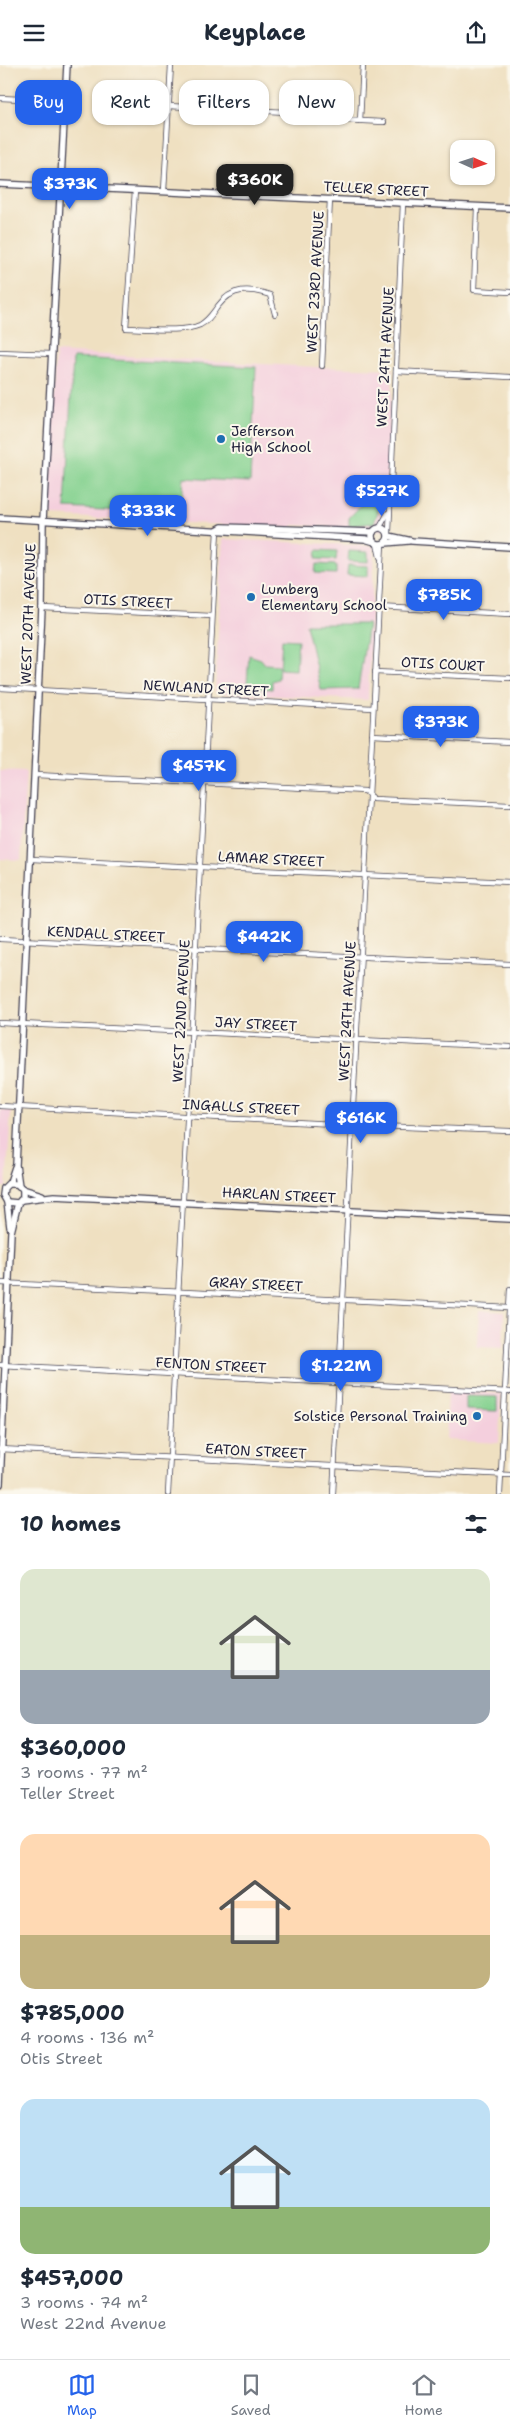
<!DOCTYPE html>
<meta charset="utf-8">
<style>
body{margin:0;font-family:"Shantell Sans",sans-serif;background:#f6f6f7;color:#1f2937;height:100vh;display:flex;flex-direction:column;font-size:19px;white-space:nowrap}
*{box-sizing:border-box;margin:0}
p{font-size:16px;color:#747a83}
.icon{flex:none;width:28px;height:28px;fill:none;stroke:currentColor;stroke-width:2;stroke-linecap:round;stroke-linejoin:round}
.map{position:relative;height:1429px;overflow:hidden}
.side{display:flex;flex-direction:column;background:#fff;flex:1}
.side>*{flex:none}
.top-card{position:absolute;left:15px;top:15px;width:480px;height:45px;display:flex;gap:10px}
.needle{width:32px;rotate:93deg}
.controls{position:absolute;left:450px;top:75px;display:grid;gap:10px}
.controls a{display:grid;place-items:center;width:45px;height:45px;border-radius:10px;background:#fff;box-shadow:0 1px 4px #0004;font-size:25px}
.price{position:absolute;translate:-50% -42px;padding:0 11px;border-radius:10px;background:#2563eb;color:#fff;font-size:16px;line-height:32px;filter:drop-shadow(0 1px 2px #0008)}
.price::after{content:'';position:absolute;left:50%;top:30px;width:15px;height:11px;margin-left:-8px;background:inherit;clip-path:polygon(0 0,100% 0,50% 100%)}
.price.selected{background:#222;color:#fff}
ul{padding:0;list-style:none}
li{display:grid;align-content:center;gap:10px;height:265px;padding:0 20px}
li span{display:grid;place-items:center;height:155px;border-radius:15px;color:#555}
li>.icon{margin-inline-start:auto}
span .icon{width:90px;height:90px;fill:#fffc;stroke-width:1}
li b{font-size:21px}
h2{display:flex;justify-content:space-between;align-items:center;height:60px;padding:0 20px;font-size:21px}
.tag{padding:0 18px;border-radius:15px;background:#fff;box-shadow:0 1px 4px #0004;font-size:18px;line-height:45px}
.tag.selected{background:#2563eb;color:#fff}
header{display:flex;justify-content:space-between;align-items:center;height:65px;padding:0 20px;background:#fff;font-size:22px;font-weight:700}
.dock{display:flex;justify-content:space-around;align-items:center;height:70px;border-top:1px solid #e0e1e3;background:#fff;font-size:14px;color:#747a83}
.dock a{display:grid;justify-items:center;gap:2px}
.dock .selected{color:#2563eb}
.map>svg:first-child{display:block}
.built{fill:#f4cfdd}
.green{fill:#84d18f;stroke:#537a65}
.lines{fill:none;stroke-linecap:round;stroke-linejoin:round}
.minor-casing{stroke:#413e4f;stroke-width:6}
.tertiary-casing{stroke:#413e4f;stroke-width:8}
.minor{stroke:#fff;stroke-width:4.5}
.tertiary{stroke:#fff;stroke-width:5.5}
.poi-dot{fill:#1f6fb2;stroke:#fbf7ec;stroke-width:2}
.labels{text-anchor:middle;stroke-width:4;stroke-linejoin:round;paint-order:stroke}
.street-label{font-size:14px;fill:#22223b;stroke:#fbf7ec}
.poi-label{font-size:14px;fill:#22223b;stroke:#fbf7ec;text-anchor:start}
</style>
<header><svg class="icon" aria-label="menu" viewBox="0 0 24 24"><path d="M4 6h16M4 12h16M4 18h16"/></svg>Keyplace<svg class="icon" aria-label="share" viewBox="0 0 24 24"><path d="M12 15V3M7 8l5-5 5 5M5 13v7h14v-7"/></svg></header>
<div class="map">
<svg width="510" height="1429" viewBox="0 0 510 1429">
<rect width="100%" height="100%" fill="#fbf7ec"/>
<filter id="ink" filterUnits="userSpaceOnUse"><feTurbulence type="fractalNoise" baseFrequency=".02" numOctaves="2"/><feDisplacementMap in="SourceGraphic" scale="10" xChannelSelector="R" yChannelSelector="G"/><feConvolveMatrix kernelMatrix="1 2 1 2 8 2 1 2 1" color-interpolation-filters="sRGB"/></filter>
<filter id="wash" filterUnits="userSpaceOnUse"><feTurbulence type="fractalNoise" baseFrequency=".0096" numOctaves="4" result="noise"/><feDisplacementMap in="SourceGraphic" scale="20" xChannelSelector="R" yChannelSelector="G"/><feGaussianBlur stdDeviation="1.12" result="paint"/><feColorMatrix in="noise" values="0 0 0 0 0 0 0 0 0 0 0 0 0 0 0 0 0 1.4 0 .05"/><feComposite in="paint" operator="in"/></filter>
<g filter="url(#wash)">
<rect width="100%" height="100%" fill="#efe0c1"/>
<g class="built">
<polygon points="56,287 315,302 393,304 384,466 335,465 331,462 294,460 290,463 53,451 49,445"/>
<polygon points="223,474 374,481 368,635 215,628"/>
<polygon points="0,706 26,707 21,795 0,794"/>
<polygon points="0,1045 11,1046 6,1122 0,1122"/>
<polygon points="479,1245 504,1247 503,1283 477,1282"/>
<polygon points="448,1325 501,1329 499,1378 446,1375"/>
</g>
<g class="green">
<polygon points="73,293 256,302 250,417 184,413 181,449 65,443"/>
<polygon points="365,436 381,437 374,458 349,461 349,453"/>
<polygon points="317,485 337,486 336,495 316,494"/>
<polygon points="349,486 368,487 368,497 348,496"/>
<polygon points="316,499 336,500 336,509 315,508"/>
<polygon points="348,500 368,501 368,511 347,510"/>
<polygon points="306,559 368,559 358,624 321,625"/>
<polygon points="282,574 298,575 296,605 280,604"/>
<polygon points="249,590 261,594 265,599 279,600 278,614 272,616 272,624 262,623 256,626 255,622 247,618"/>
<polygon points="466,1331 497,1332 497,1346 466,1345"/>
</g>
</g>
<g filter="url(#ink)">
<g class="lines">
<defs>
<g id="minor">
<polyline points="0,33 65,36"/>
<polyline points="168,41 286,47 320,54 384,57"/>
<polyline points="360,56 363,0"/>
<path d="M135 125 126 263C146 263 182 268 200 260 209 255 212 249 218 241 232 222 250 223 270 230L275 249"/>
<polyline points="164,126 171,0"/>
<polyline points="477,142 474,225 510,227"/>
<polyline points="0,287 52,289"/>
<polyline points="322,301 330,134"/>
<polyline points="396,306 510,312"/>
<polyline points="380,462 388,448"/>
<polyline points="389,468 403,138"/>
<polyline points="377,479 380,492"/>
<polyline points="378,542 510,549"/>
<polyline points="42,543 212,551"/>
<polyline points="375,607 510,613"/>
<polyline points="0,623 373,643"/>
<polyline points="372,670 510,677"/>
<polyline points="35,710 365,726 373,734 510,740"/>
<polyline points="31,794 510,817"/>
<polyline points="0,874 510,899"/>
<polyline points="0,958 510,982"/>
<polyline points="0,1041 352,1060 510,1066"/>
<polyline points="0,1218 510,1243"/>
<polyline points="0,1300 510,1327"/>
<polyline points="0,1384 510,1410"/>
<polyline points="168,1429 217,465"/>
<polyline points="333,1429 382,479"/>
<polyline points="500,1429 510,1224"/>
</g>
<g id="tertiary">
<polyline points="0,119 510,143"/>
<polyline points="0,453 365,474 375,477"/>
<circle cx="380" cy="471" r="8"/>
<polyline points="217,465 222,462 373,467"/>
<polyline points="389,471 412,476 510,482"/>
<polyline points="385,478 408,476"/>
<polyline points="9,1119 17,1119 23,1124 23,1133 18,1138 7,1137 3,1130 4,1123 10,1117 15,1102"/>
<polyline points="19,1121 16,1100 42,543 43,455 67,0"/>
<polyline points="23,1124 42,1130"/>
<polyline points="21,1135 54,1131 510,1154"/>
<polyline points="7,1137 10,1162"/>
<polyline points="0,1419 11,1167 18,1138"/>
</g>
</defs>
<use href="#minor" class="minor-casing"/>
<use href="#tertiary" class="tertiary-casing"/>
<use href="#minor" class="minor"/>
<use href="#tertiary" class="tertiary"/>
</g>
</g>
<g class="poi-dot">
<circle cx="221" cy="374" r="5"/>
<circle cx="251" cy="532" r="5"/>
<circle cx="477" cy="1351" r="5"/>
</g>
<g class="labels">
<g class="street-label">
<text transform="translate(376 124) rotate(3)" y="5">TELLER STREET</text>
<text transform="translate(315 217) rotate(-87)" y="5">WEST 23RD AVENUE</text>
<text transform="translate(385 292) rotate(-87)" y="5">WEST 24TH AVENUE</text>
<text transform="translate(128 536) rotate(3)" y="5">OTIS STREET</text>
<text transform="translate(28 549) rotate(-88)" y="5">WEST 20TH AVENUE</text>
<text transform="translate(443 599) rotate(3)" y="5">OTIS COURT</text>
<text transform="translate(206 623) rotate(3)" y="5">NEWLAND STREET</text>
<text transform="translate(271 794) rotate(3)" y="5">LAMAR STREET</text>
<text transform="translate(106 869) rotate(3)" y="5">KENDALL STREET</text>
<text transform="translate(181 946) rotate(-87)" y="5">WEST 22ND AVENUE</text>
<text transform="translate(347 946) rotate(-87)" y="5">WEST 24TH AVENUE</text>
<text transform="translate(256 959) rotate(3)" y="5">JAY STREET</text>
<text transform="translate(241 1042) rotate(3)" y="5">INGALLS STREET</text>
<text transform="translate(279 1130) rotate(3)" y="5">HARLAN STREET</text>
<text transform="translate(256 1219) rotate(3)" y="5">GRAY STREET</text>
<text transform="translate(211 1300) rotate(3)" y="5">FENTON STREET</text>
<text transform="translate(256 1386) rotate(3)" y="5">EATON STREET</text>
</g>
<g class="poi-label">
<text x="231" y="371">Jefferson<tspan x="231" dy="16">High School</tspan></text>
<text x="261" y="529">Lumberg<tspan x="261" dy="16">Elementary School</tspan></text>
<text x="467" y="1356" text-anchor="end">Solstice Personal Training</text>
</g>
</g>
</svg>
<div class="controls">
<a><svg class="needle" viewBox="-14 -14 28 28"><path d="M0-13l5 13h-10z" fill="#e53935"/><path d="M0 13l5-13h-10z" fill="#747a83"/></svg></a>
</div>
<b class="price selected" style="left:255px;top:141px">$360K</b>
<b class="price" style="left:70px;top:145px">$373K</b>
<b class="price" style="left:382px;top:452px">$527K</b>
<b class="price" style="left:148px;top:472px">$333K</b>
<b class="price" style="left:444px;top:556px">$785K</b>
<b class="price" style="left:441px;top:683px">$373K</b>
<b class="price" style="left:199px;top:727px">$457K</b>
<b class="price" style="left:264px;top:898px">$442K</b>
<b class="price" style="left:361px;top:1079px">$616K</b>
<b class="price" style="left:341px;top:1327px">$1.22M</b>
<div class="top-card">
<a class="tag selected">Buy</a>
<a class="tag">Rent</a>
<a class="tag">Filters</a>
<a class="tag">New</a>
</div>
</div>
<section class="side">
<h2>10 homes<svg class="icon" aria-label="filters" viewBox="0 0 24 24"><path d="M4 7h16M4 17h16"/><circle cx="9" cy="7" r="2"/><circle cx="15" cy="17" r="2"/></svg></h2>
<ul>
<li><span style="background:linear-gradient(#dfe7d0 65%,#9aa5b1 0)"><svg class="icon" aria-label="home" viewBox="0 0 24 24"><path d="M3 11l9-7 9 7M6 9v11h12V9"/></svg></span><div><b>$360,000</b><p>3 rooms · 77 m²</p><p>Teller Street</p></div></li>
<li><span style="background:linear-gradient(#ffd9b3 65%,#c2b280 0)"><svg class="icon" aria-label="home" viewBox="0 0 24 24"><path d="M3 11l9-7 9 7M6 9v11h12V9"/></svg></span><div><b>$785,000</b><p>4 rooms · 136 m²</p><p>Otis Street</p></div></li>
<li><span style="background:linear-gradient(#bfe0f5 70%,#8fb573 0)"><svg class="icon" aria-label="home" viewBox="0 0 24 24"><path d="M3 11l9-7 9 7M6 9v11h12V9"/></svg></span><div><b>$457,000</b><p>3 rooms · 74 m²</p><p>West 22nd Avenue</p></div></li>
</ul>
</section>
<nav class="dock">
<a class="selected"><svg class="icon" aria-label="map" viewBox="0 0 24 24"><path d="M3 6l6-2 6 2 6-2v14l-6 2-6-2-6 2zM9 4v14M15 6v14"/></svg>Map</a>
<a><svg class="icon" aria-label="saved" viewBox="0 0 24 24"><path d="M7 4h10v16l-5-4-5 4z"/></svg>Saved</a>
<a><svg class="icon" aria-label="home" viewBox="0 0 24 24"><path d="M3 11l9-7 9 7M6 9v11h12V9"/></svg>Home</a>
</nav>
